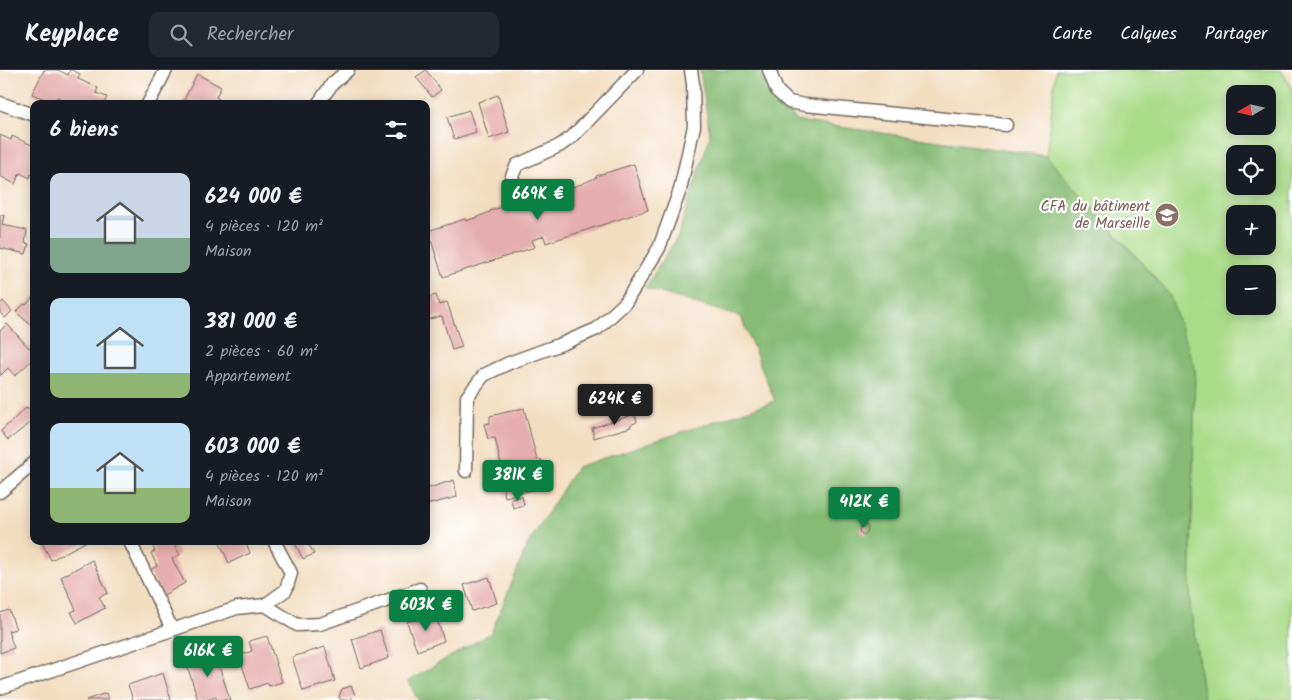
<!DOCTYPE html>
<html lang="fr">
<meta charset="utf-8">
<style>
body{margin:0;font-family:Kalam,sans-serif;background:#242831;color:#f1f3f6;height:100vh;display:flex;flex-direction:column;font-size:19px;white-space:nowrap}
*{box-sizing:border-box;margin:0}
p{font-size:16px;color:#9ea1a6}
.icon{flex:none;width:28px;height:28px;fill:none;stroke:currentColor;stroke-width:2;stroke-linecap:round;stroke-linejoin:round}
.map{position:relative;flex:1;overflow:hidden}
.details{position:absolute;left:30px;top:30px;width:400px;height:445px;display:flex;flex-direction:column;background:#171b24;border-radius:10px;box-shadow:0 2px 12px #0003}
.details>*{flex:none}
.needle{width:32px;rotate:261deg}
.tools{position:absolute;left:1226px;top:15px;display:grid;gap:10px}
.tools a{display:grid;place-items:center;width:50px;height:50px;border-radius:10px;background:#171b24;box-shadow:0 2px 12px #0003;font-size:25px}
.price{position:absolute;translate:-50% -42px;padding:0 11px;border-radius:5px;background:#0b8043;color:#fff;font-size:16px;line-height:32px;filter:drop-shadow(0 1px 2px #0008)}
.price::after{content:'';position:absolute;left:50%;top:30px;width:15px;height:11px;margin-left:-8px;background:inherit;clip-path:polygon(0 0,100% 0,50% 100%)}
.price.current{background:#222;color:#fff}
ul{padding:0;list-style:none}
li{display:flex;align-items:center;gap:15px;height:125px;padding:0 20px}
li span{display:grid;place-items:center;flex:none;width:140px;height:100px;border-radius:10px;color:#555}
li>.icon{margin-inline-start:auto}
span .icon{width:60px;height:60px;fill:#fffc;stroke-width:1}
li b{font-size:21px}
h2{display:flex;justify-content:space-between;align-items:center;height:60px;padding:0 20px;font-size:21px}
header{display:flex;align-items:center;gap:30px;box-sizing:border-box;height:70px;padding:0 25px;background:#171b24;border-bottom:1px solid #363941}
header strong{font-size:24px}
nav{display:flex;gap:28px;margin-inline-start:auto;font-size:18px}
.search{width:350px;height:45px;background:#242831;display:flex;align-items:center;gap:12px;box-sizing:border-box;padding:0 18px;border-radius:10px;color:#9ea1a6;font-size:19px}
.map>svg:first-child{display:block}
.green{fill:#aadb89;stroke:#6a835a;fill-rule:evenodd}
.forest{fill:#87bb75;stroke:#597350}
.building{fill:#e5aeac}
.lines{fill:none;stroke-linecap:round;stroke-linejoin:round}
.service-casing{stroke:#71695f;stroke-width:15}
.service{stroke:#fff;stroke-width:12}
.labels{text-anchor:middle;stroke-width:4.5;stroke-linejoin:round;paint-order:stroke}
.education-label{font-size:15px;fill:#785e54;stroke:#fff;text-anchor:end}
</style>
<header>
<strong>Keyplace</strong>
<div class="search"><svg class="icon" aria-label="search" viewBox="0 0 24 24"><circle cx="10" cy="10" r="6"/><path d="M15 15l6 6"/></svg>Rechercher</div>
<nav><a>Carte</a><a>Calques</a><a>Partager</a></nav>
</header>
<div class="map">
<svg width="1292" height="630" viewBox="0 0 1292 630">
<rect width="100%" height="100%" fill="#fff"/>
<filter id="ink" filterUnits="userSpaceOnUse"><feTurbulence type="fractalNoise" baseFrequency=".02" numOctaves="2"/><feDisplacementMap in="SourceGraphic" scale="10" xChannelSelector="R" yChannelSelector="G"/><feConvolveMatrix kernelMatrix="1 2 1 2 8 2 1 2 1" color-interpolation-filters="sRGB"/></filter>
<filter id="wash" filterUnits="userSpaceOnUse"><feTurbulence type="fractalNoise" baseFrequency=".0096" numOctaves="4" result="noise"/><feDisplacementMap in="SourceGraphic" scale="20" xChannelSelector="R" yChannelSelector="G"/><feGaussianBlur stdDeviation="1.12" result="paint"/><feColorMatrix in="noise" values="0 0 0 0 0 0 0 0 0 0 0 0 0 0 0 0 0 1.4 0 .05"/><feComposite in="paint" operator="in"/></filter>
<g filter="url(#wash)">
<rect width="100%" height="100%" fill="#f3ddc0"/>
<path class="green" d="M1056 0H1281L1292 18V630H1204L1190 534 1195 298 1160 213 1046 86ZM1235 24H1268V56H1235ZM1235 84H1268V116H1235ZM1235 144H1268V176H1235ZM1235 204H1268V236H1235Z"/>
<polygon class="forest" points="700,0 759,0 768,16 797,51 1046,86 1169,224 1195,298 1190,534 1204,630 418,630 408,611 491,563 528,474 577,397 775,331 741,247 645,218 678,166 710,66"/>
<g id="blocks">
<g class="building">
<polygon points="44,0 58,0 68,5 70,0 72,0 80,4 78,9 98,18 96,23 107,27 104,34 72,34 57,27 54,33 32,24"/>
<polygon points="426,0 441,20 432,27 416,7"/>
<polygon points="197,4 221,17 216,27 219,29 217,34 182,34"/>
<polygon points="498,25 509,62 489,69 478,32"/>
<polygon points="469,40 476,62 454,69 447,47"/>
<polygon points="0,65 11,70 12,66 34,76 34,106 31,104 30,108 20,103 15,114 0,106"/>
<polygon points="634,94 648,140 546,173 544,166 532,170 535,177 443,207 428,161 465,149 466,151 475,148 490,142 490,141 520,131 522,139 534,135 531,128 571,115 572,117 582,114 597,107 596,106"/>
<polygon points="0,145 4,145 2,155 27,160 25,173 29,174 26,184 0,178"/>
<polygon points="436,225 439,235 447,232 462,277 452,280 442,246 426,250 426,228"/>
<polygon points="34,226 34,258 16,242 24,234 26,235"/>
<polygon points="3,231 12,241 5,248 0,243 0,234"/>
<polygon points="7,254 29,278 31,276 34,279 34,288 15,306 8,298 0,306 0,261"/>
<polygon points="27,337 34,343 34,350 8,370 1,361"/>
<polygon points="524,338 537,390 541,389 544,405 536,412 536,419 505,427 502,414 505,412 495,368 488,369 484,354 490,353 490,346"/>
<polygon points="634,342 637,352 630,355 631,357 594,368 592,358 629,346 628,344"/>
<polygon points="454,410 457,427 426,435 426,419"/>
<polygon points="522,426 524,435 513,438 511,429"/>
<polygon points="863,454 866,455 868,459 867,463 864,465 861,463 860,460 861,456"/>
<polygon points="41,471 87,471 51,490"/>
<polygon points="150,471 176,471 173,473 180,485 172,489 185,513 162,526 149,501 157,496 151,483 155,481"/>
<polygon points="219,471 245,471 250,483 229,493"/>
<polygon points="294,471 316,471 309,475 314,484 303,489"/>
<polygon points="92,490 108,523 99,527 105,538 77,553 71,542 76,540 61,507"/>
<polygon points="489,507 497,533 472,541 464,515"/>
<polygon points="9,540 16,559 8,561 14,578 0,583 0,543"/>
<polygon points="435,543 444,571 417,581 407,552"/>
<polygon points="380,560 389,588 361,598 352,569"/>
<polygon points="267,566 282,612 269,616 268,613 250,619 239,586 252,581 249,571"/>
<polygon points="325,577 335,611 303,621 292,587"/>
<polygon points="215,583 230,630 217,630 216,627 205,630 198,630 186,592"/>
<polygon points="163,603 171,630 133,630 128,615"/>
<polygon points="351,616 355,625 350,630 341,630 339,627 342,619"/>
<polygon points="106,623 108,630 86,630"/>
</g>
</g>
</g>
<g filter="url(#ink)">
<use href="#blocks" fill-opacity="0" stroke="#71695f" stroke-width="1"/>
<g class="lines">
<defs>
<g id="service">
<polyline points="769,0 777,21 789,32 805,35 1006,55"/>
<polyline points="0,33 34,45"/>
<polyline points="148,34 166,0"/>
<polyline points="318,34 332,14 348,0"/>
<polyline points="517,123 512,106 517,95 559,76 572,67 637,0"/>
<polyline points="466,401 467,327 484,305 509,293 564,273 597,259 625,233 659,178 680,120 694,56 693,14 691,0"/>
<polyline points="0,422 34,393"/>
<polyline points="130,472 172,559"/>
<polyline points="265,535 286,520 291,503 274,471"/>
<polyline points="0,618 237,538 265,535 297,555 320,554 420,519"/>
</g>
</defs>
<use href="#service" class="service-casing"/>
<use href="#service" class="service"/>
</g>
</g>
<defs>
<symbol id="university-disc" viewBox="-11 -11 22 22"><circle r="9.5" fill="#8d6e63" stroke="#fff"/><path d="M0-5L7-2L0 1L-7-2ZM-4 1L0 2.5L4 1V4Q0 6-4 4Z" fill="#fff"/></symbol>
</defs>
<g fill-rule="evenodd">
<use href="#university-disc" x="1153" y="131" width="28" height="28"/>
</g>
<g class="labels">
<g class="education-label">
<text x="1150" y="141">CFA du bâtiment<tspan x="1150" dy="17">de Marseille</tspan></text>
</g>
</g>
</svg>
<div class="tools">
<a><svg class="needle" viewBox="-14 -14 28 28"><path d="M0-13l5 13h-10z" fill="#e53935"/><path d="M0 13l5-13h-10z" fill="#9ea1a6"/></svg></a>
<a><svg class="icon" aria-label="locate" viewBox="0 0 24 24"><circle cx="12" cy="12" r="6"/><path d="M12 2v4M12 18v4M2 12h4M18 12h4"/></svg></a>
<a>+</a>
<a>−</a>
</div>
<b class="price" style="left:538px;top:151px">669K €</b>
<b class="price current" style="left:615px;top:356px">624K €</b>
<b class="price" style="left:518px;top:432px">381K €</b>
<b class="price" style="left:864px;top:459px">412K €</b>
<b class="price" style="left:426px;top:562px">603K €</b>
<b class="price" style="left:208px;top:608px">616K €</b>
<section class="details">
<h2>6 biens<svg class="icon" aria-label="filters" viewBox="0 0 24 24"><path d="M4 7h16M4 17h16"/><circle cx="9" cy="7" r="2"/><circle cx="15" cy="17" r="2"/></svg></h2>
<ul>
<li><span style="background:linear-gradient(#c9d6e8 65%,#7fa58c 0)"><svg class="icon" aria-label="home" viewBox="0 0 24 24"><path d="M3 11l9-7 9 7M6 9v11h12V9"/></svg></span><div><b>624 000 €</b><p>4 pièces · 120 m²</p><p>Maison</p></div></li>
<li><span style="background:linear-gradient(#bfe0f5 75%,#8fb573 0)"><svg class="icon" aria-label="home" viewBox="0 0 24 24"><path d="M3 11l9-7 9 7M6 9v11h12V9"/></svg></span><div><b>381 000 €</b><p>2 pièces · 60 m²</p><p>Appartement</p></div></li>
<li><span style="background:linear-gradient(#bfe0f5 65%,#8fb573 0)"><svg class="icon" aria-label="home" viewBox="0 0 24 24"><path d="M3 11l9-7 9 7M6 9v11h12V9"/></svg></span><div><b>603 000 €</b><p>4 pièces · 120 m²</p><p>Maison</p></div></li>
</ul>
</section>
</div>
